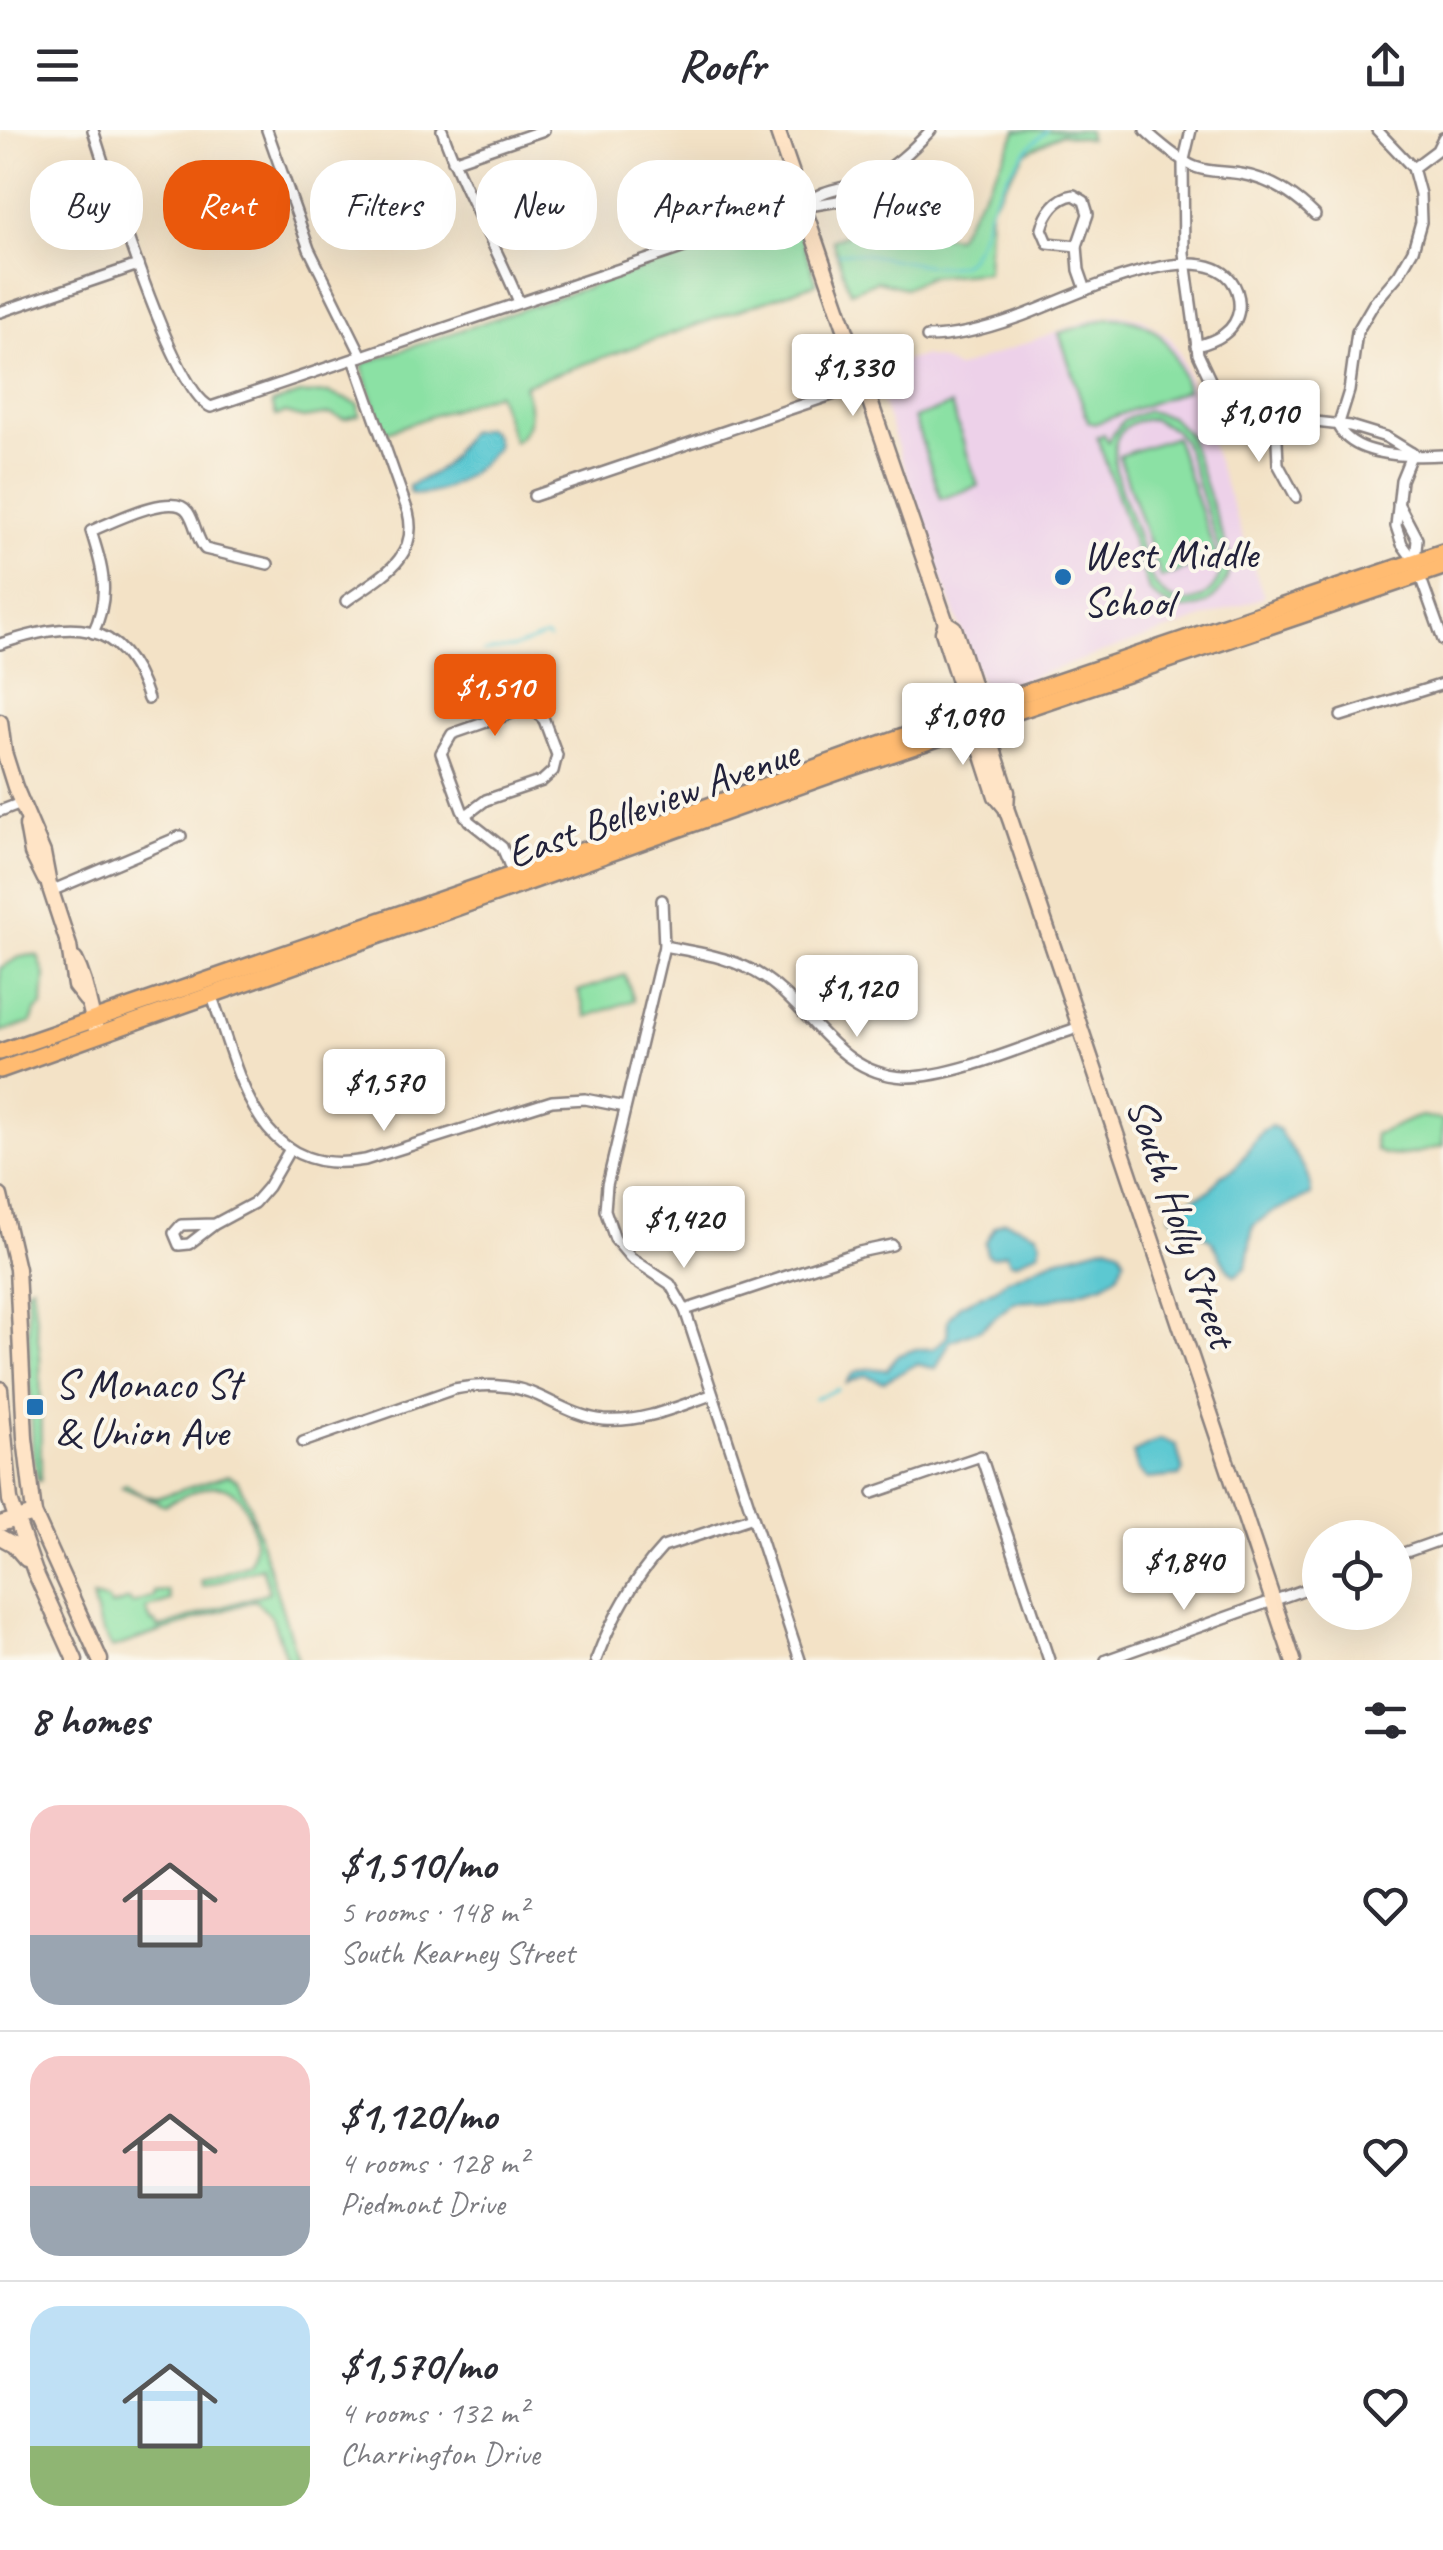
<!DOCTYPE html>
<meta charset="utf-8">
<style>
body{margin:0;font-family:Caveat,sans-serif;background:#f7f7f7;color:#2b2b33;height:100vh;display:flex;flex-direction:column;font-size:38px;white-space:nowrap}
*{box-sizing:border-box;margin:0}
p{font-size:32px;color:#7c7c81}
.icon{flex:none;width:55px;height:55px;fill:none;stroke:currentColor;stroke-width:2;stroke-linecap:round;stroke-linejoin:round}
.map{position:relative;height:1530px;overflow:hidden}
.details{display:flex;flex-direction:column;background:#fff;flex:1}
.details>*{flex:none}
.hud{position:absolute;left:30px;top:30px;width:1385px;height:90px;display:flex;gap:20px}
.fabs{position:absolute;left:1302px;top:1390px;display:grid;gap:20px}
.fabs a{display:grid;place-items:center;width:110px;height:110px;border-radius:50%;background:#fff;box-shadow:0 10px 40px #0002;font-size:50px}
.price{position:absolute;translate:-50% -85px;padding:0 22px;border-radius:10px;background:#fff;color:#222;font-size:32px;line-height:65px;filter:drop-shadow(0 2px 5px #0008)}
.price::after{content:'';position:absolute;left:50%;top:60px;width:30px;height:22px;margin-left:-15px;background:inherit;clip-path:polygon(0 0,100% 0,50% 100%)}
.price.active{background:#ea580c;color:#fff}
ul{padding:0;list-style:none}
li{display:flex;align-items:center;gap:30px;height:250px;padding:0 30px}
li+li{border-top:2px solid #e1e1e2}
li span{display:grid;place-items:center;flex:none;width:280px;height:200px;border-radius:30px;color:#555}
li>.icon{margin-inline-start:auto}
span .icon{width:120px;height:120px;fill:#fffc;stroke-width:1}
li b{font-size:42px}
h2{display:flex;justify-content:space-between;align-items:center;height:120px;padding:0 30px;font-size:42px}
.tag{padding:0 35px;border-radius:40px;background:#fff;box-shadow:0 10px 40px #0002;font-size:35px;line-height:90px}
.tag.active{background:#ea580c;color:#fff}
header{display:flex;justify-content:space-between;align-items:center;height:130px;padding:0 30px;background:#fff;font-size:45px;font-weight:700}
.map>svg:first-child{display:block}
.built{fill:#edd1e9}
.green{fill:#8be1a4;stroke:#568270;stroke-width:2.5;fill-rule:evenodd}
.water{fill:#5bc8d1;stroke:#3e7586;stroke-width:2.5}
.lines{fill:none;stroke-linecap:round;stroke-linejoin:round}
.stream{stroke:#5bc8d1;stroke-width:2.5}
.street-casing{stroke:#8a8280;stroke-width:14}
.secondary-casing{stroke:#8a8280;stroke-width:19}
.primary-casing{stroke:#8a8280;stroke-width:20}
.street{stroke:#fff;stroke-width:9}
.secondary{stroke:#ffe4c6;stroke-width:14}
.primary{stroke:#ffbb71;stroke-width:15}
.poi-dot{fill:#1f6fb2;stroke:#fbf7ec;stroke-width:4}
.labels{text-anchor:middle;stroke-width:8;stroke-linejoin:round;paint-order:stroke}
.poi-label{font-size:42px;fill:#22223b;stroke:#fbf7ec;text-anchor:start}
.street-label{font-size:42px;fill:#22223b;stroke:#fbf7ec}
</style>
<header><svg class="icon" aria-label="menu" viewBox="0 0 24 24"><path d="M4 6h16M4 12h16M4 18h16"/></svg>Roofr<svg class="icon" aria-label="share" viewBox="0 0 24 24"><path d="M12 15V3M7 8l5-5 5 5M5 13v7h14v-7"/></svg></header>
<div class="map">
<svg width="1443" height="1530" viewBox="0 0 1443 1530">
<rect width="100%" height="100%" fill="#fbf7ec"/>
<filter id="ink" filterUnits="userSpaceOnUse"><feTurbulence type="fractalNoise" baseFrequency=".01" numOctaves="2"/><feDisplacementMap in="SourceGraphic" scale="20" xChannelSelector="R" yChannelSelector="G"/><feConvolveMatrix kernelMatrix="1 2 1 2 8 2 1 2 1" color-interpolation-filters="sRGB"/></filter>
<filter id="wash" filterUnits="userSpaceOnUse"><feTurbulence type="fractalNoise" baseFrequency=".0048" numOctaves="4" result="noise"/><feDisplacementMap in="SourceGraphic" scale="40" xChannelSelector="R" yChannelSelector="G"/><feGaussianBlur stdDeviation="2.25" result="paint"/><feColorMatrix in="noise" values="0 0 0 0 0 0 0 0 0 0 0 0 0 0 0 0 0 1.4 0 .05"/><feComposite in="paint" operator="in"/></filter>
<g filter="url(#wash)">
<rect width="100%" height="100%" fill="#f3e2c6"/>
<polygon class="built" points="1119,184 1143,189 1172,210 1180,225 1264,467 985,563 937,436 872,239 923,226 941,230 956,239 1060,200 1097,188"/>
<g class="green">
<polygon points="1017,0 1088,0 1089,9 1061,4 1025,23 990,77 987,142 928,147 905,158 877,151 850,162 832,110 872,95 956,107 997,40"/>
<path d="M794 87 817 153 524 255C531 277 535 296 514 312L497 263 384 303 362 237 364 233Z"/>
<path d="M1108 188C1160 186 1173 218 1187 260L1094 294 1088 291 1059 203Z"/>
<polygon points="329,263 358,274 359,285 344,289 330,284 303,288 286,283 276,286 272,273 300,264"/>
<polygon points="951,275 978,356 941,369 914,288"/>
<path d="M1147 281 1171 287 1188 304 1230 428C1231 474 1180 498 1149 460L1097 307 1104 304 1108 312 1123 290ZM1152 289 1174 299 1184 312 1221 425C1228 462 1184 490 1158 458 1146 444 1142 419 1136 401 1124 366 1086 292 1152 289Z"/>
<polygon points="1175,307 1217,428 1161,448 1119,326"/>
<polygon points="31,825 38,826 45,845 43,875 35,882 31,893 0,902 0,838 20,827"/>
<polygon points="625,845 634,870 587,887 578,861"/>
<path d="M1422 986 1443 990V1016C1425 1021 1390 1032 1376 1020L1374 1004C1391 1000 1404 990 1422 986Z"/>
<polygon points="32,1155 40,1226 41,1350 38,1351 33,1324 27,1157"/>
<path d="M228 1345 237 1350 249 1374 298 1530H287L272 1488 255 1470 112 1518 99 1495 92 1467 107 1470 112 1476 129 1470 132 1474 155 1467 154 1462 168 1461 171 1471 146 1479 151 1492 156 1493 159 1498 269 1462 262 1437 203 1457 201 1451 249 1434C257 1416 255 1406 249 1387 233 1339 200 1358 164 1375L122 1357 126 1354 143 1365 156 1368Z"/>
</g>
<g class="water">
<path d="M486 298 495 306 497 317C480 339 440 371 410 363L409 356C449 336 444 337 468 302Z"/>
<path d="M1271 996 1278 999C1290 1020 1312 1040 1311 1065L1270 1083 1253 1096 1246 1137 1235 1146C1223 1137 1221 1124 1212 1112 1202 1100 1182 1097 1171 1085L1176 1071 1189 1070 1209 1061 1221 1045 1234 1039 1262 1001Z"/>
<polygon points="1005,1091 1037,1103 1041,1112 1039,1121 1015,1133 1010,1132 1006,1123 993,1127 987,1125 985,1113 995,1096"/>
<path d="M1107 1115 1119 1119 1125 1129 1117 1145 1104 1154 1050 1170 1014 1172 981 1199 950 1211 936 1239 917 1234 883 1252 865 1245 846 1253C854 1236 872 1238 887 1240L896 1226 916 1219H933L947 1207 948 1189 960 1175 996 1159 1006 1150 1056 1129Z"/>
<polygon points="1161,1309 1176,1315 1183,1341 1179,1346 1147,1349 1138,1340 1133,1323"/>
</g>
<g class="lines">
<g class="stream">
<path d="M838 123C875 120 934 145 964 133 982 115 983 91 994 69 1007 43 1025 19 1047 0"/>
<polyline points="483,522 513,518 546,506 549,509"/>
<polyline points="814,1269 838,1259"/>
</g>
</g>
</g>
<g filter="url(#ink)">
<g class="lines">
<defs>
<g id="street">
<path d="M93 0C108 47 173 262 211 277L803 77 838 71 866 51"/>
<polyline points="267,0 309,119 362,226"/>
<path d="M442 0C463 60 495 113 519 172"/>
<path d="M1145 0C1156 11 1182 32 1195 37 1210 43 1226 41 1241 44 1271 49 1294 64 1315 85"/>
<polyline points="1191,0 1183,34 1184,123 1198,224 1213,256 1232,275 1256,285 1350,296 1386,307 1412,323"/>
<polyline points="453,31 544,0"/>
<polyline points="1413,38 1437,20 1443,8"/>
<path d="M1074 65 1084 71 1088 84 1077 116 1048 113 1042 99C1046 83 1057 67 1074 65Z"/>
<path d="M803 77C823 56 844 60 868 50 892 40 914 18 931 0"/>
<polyline points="1077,116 1079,140 1086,160"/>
<polyline points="0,182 138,135"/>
<path d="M927 207C956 207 988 198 1016 188 1060 173 1194 103 1231 150 1237 158 1240 168 1239 179 1236 202 1216 211 1196 216"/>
<polyline points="1276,288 1278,334 1296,367"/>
<polyline points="1338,296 1349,261 1357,202 1374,173 1399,144 1413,120 1421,92 1420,64 1413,38 1377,0"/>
<path d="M1338 296C1354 328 1412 327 1443 325"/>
<polyline points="1412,323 1401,350 1396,396 1402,414 1415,432 1443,510"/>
<polyline points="534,366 864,254"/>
<polyline points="1398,373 1417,409 1415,432"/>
<path d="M346 471C379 447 420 429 408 382L354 229"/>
<path d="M93 503C111 465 103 439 91 401 111 393 174 360 188 382 196 394 196 408 205 419L268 434"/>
<path d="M0 514C70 491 121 485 148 569"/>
<polyline points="1341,586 1443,554"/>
<polyline points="0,681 21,673"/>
<polyline points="465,686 486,670 542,651 553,641 557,625 544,590 535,581 521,580 452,604 441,623 462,680 469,691 502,717 513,744"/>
<polyline points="51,761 181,706"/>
<polyline points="662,770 664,816 607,1055 605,1080 615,1109 631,1128 670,1154 685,1180 800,1530"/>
<path d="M664 816C699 823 734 827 765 848 814 882 838 944 904 947 954 948 1032 913 1080 897"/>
<path d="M211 864C240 942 254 1050 365 1030L552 971 585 969 625 977"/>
<polyline points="215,1094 181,1095 174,1103 179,1115 189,1114 215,1094 254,1073 268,1057 290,1019"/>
<polyline points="685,1180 859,1122 892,1115"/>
<path d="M303 1312 454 1259C483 1254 511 1253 539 1266 561 1276 579 1287 604 1290 641 1293 677 1277 711 1265"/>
<polyline points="873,1363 981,1326 1049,1530"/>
<polyline points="1395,1426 1443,1409"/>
<path d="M596 1530C610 1492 635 1447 663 1417L753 1387"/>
<polyline points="1106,1530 1320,1454"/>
</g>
<g id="secondary">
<polyline points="777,0 946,493 954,498 1007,662 1006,678"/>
<polyline points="946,493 943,502 996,666 1006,678 1011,692 1293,1530"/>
<polyline points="0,592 4,622 15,657 43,723 49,755 69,816 75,856 86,870"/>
<polyline points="27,695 32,723 45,749"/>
<path d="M75 830C87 853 88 875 96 899"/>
<polyline points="0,1066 17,1139 25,1308 34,1384 100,1530"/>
<polyline points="0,1259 10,1370 35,1442 75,1530"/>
<polyline points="0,1394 34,1384"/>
<polyline points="0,1407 13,1414 26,1429"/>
</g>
<g id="primary">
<polyline points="0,922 642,700 981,578 1443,422"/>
<polyline points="0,940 838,642 1443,437"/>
</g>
</defs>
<use href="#street" class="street-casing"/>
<use href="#secondary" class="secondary-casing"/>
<use href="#primary" class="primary-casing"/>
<use href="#street" class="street"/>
<use href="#secondary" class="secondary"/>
<use href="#primary" class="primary"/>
</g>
</g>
<g class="poi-dot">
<circle cx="1063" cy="447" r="10"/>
<rect x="25" y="1267" width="20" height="20" rx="5"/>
</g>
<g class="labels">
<g class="poi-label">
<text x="1083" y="438">West Middle<tspan x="1083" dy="48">School</tspan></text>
<text x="55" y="1268">S Monaco St<tspan x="55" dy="48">&amp; Union Ave</tspan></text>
</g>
<g class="street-label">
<text transform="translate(652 672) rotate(-20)" y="15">East Belleview Avenue</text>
<text transform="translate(1183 1092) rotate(71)" y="15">South Holly Street</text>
</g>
</g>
</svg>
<div class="fabs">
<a><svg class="icon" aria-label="locate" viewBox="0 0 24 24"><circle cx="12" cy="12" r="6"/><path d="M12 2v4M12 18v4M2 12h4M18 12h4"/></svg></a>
</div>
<b class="price" style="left:853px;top:289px">$1,330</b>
<b class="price" style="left:1259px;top:335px">$1,010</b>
<b class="price active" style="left:495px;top:609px">$1,510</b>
<b class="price" style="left:963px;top:638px">$1,090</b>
<b class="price" style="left:857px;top:910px">$1,120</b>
<b class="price" style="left:384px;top:1004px">$1,570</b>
<b class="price" style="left:684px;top:1141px">$1,420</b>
<b class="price" style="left:1184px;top:1483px">$1,840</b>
<div class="hud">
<a class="tag">Buy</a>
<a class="tag active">Rent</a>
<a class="tag">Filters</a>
<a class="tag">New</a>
<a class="tag">Apartment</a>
<a class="tag">House</a>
</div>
</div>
<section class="details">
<h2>8 homes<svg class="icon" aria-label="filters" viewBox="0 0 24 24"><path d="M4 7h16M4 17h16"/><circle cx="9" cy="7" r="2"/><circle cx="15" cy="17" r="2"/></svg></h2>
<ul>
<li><span style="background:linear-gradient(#f6c9c9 65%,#9aa5b1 0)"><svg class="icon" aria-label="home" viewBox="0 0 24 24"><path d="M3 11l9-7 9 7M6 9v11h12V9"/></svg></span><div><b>$1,510/mo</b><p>5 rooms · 148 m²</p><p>South Kearney Street</p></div><svg class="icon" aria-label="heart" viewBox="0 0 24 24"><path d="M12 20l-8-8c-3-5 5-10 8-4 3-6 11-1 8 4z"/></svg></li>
<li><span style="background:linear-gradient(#f6c9c9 65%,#9aa5b1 0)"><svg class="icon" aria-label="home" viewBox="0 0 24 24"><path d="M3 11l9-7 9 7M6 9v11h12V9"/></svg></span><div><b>$1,120/mo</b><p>4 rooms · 128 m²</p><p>Piedmont Drive</p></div><svg class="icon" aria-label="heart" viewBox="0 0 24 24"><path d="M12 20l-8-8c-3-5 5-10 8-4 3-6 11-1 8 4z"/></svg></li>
<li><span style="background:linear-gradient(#bfe0f5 70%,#8fb573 0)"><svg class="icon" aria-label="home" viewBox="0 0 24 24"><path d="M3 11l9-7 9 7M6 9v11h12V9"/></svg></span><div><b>$1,570/mo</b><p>4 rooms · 132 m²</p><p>Charrington Drive</p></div><svg class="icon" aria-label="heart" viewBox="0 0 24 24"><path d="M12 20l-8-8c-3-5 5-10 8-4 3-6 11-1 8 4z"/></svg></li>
</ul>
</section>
